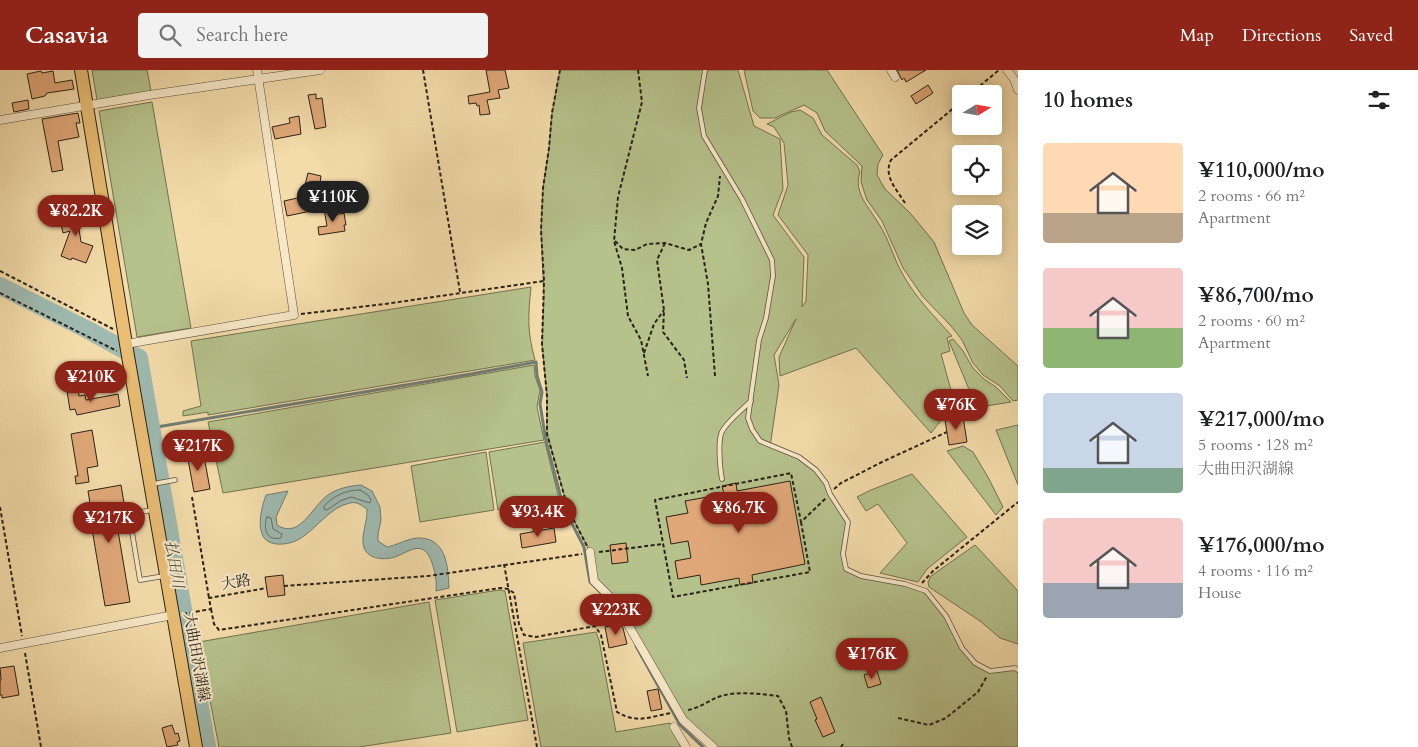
<!DOCTYPE html>
<meta charset="utf-8">
<style>
body{margin:0;font-family:Cardo,"Noto Serif JP",serif;background:#f2f2f2;color:#202124;height:100vh;display:flex;flex-direction:column;font-size:19px;white-space:nowrap}
*{box-sizing:border-box;margin:0}
p{font-size:16px;color:#757577}
.icon{flex:none;width:28px;height:28px;fill:none;stroke:currentColor;stroke-width:2;stroke-linecap:round;stroke-linejoin:round}
.map{position:relative;flex:1;overflow:hidden}
.side{display:flex;flex-direction:column;background:#fff;width:400px}
.side>*{flex:none}
.needle{width:32px;rotate:79deg}
.tools{position:absolute;left:952px;top:15px;display:grid;gap:10px}
.tools a{display:grid;place-items:center;width:50px;height:50px;border-radius:5px;background:#fff;box-shadow:0 2px 12px #0003;font-size:25px}
.price{position:absolute;translate:-50% -42px;padding:0 11px;border-radius:18px;background:#8f2418;color:#fff;font-size:16px;line-height:32px;filter:drop-shadow(0 1px 2px #0008)}
.price::after{content:'';position:absolute;left:50%;top:30px;width:15px;height:11px;margin-left:-8px;background:inherit;clip-path:polygon(0 0,100% 0,50% 100%)}
.price.on{background:#222;color:#fff}
ul{padding:0;list-style:none}
li{display:flex;align-items:center;gap:15px;height:125px;padding:0 25px}
li span{display:grid;place-items:center;flex:none;width:140px;height:100px;border-radius:5px;color:#555}
li>.icon{margin-inline-start:auto}
span .icon{width:60px;height:60px;fill:#fffc;stroke-width:1}
li b{font-size:21px}
h2{display:flex;justify-content:space-between;align-items:center;height:60px;padding:0 25px;font-size:21px}
header{display:flex;align-items:center;gap:30px;box-sizing:border-box;height:70px;padding:0 25px;background:#8f2418;color:#fff}
header strong{font-size:24px}
nav{display:flex;gap:28px;margin-inline-start:auto;font-size:18px}
.search{width:350px;height:45px;background:#f2f2f2;display:flex;align-items:center;gap:12px;box-sizing:border-box;padding:0 18px;border-radius:5px;color:#757577;font-size:19px}
main{display:flex;flex:1;min-height:0}
.map>svg:first-child{display:block}
.green{fill:#b6c28c;stroke:#707252}
.water{fill:#9ebab1;stroke:#707d73}
.lines{fill:none;stroke-linecap:round;stroke-linejoin:round}
.shore{stroke:#646e64;stroke-width:1}
.stream{stroke:#707d73;stroke-width:3}
.river{stroke:#9ebab1;stroke-width:18}
.building{fill:#e0a878;stroke:#2a2217}
.service-casing{stroke:#5c503c;stroke-width:5.5}
.minor-casing{stroke:#5c503c;stroke-width:9}
.primary-casing{stroke:#2a2217;stroke-width:14}
.path{stroke:#2a2217;stroke-width:2;stroke-dasharray:4 2.5;stroke-linecap:butt}
.service{stroke:#f7e8c8;stroke-width:4}
.minor{stroke:#f7e8c8;stroke-width:8}
.primary{stroke:#eabe75;stroke-width:12}
.labels{text-anchor:middle;stroke-width:4;stroke-linejoin:round;paint-order:stroke}
.street-label{font-size:15px;fill:#2a2217;stroke:#f7e8c8}
.water-label{font-size:16px;font-style:italic;fill:#4d5045;stroke:#f7e8c8}
</style>
<header>
<strong>Casavia</strong>
<div class="search"><svg class="icon" aria-label="search" viewBox="0 0 24 24"><circle cx="10" cy="10" r="6"/><path d="M15 15l6 6"/></svg>Search here</div>
<nav><a>Map</a><a>Directions</a><a>Saved</a></nav>
</header>
<main>
<div class="map">
<svg width="1018" height="677" viewBox="0 0 1018 677">
<rect width="100%" height="100%" fill="#f3dcaa"/>
<filter id="stains"><feTurbulence type="fractalNoise" baseFrequency=".004" numOctaves="4"/><feColorMatrix values="0 0 0 0 .2 0 0 0 0 .09 0 0 0 0 .02 0 0 0 .5 -.17"/></filter>
<radialGradient id="worn" r=".72"><stop offset=".6" stop-color="#630" stop-opacity="0"/><stop offset="1" stop-color="#630" stop-opacity=".3"/></radialGradient>
<g class="green">
<polygon points="92,0 147,0 151,21 97,30"/>
<path d="M560 0H738L754 56 780 69 783 119 773 145 804 187 802 237 806 231 808 185 778 145 788 115 784 73 774 57 767 54 791 42 800 40 813 48 822 65 857 95 860 102C853 123 869 137 879 154 889 169 893 187 902 203 915 227 934 246 952 266L947 268 950 281 941 284 954 331 952 341 942 349 931 363 856 278 780 306 779 287 796 249 774 285 779 315 770 377 799 387 822 407 848 452 843 484 847 499 861 506 884 510 926 521 946 546 962 578 975 593 990 601 1018 600V677H713L683 650 615 532 594 511 590 482 568 439 547 364V326L542 274 544 226 541 160 543 118 549 78 552 43Z"/>
<polygon points="744,0 827,0 883,85 878,94 877,105 885,119 911,144 934,172 964,243 972,255 1018,296 1018,330 1013,331 1000,316 983,305 973,293 962,270 951,256 923,227 903,198 882,151 867,130 861,112 862,96 825,61 817,43 804,35 775,48 760,48 753,41"/>
<polygon points="152,32 191,258 137,267 99,41"/>
<path d="M531 217C528 246 527 261 535 290L208 345V342L183 346V341L201 336 191 271Z"/>
<polygon points="953,269 963,281 973,298 984,309 996,317 1011,332 980,337 968,317 949,271"/>
<polygon points="534,295 535,306 540,320 537,337 544,370 223,423 208,352"/>
<polygon points="1018,355 1018,415 996,360"/>
<polygon points="545,372 559,429 498,440 489,382"/>
<polygon points="963,376 973,382 989,409 1003,437 996,445 947,381"/>
<polygon points="486,382 494,440 420,452 411,396"/>
<polygon points="912,404 967,467 927,499 918,512 880,503 907,473 878,434 866,441 857,427 871,420"/>
<polygon points="975,475 1018,521 1018,574 1000,568 980,551 929,517 928,512 931,506"/>
<polygon points="499,520 505,521 528,650 457,662 435,530"/>
<polygon points="429,532 451,663 359,677 219,677 199,572"/>
<polygon points="596,562 599,570 616,662 670,653 681,677 541,677 523,573"/>
</g>
<path class="water" d="M361 415 372 421 380 437 381 450 378 464V471L387 477C397 475 407 469 417 468 447 467 448 497 449 518L436 521C437 510 435 501 431 490 422 469 409 482 395 487 385 490 369 490 364 478 360 466 368 452 367 439 362 436 357 431 350 433 330 437 317 458 301 468 291 475 269 478 263 466 257 455 262 436 266 425L288 421 276 447 277 455C300 470 312 436 328 425 338 418 349 416 361 415Z"/>
<g class="lines">
<g class="shore">
<path d="M360 420 368 425 371 430 370 433 351 427 340 431 327 440 324 439V436C334 426 345 420 360 420Z"/>
<path d="M267 447 271 448 273 459 282 464 281 468C266 471 263 459 267 447Z"/>
</g>
<g class="stream">
<polyline points="151,358 471,304 536,292 537,306 542,322 540,334 546,371 560,424 565,440 584,477 590,512 610,532"/>
<polyline points="636,576 680,655 703,677"/>
</g>
<polyline class="river" points="0,216 88,260 139,288 207,677"/>
</g>
<g class="building">
<polygon points="486,0 505,0 509,18 498,20 500,28 487,30 490,44 480,45 479,35 477,36 476,33 469,34 468,26 490,22"/>
<polygon points="897,0 926,0 906,12 904,8 902,10"/>
<polygon points="41,1 42,3 53,1 55,13 72,10 74,19 47,23 45,26 32,29 27,4"/>
<polygon points="928,15 933,23 916,34 911,26"/>
<polygon points="316,24 316,29 322,28 326,57 315,59 308,25"/>
<polygon points="28,30 29,39 14,42 12,33"/>
<polygon points="78,43 80,53 76,53 79,67 58,71 63,100 52,102 42,49"/>
<polygon points="299,46 301,64 275,69 272,57 290,53 289,48"/>
<polygon points="308,103 321,106 316,140 287,146 284,131 302,127"/>
<polygon points="333,137 334,145 344,143 346,155 344,155 345,161 319,165 318,157 327,156 324,139"/>
<polygon points="89,141 92,153 79,155 80,159 79,159 81,172 93,176 86,193 72,188 71,190 61,186 70,161 63,163 61,154 64,154 62,146"/>
<polygon points="78,319 79,326 85,325 86,330 118,324 120,336 77,345 75,339 70,340 67,321"/>
<polygon points="963,347 967,372 949,375 945,350"/>
<polygon points="92,360 98,396 87,398 89,412 76,414 75,406 78,406 71,364"/>
<polygon points="203,381 210,419 194,422 187,384"/>
<polygon points="790,411 805,494 752,505 753,513 740,515 739,508 701,515 700,505 678,509 675,491 691,488 688,471 671,474 666,447 688,443 685,431 724,424 722,416 736,413 737,421"/>
<polygon points="121,415 125,439 111,441 114,455 117,455 130,532 105,536 92,459 94,458 88,421"/>
<polygon points="554,458 556,472 522,478 520,464"/>
<polygon points="626,473 628,492 612,494 610,475"/>
<polygon points="283,505 285,525 268,527 265,507"/>
<polygon points="621,554 623,558 627,574 609,578 605,557"/>
<polygon points="14,596 19,625 2,628 2,625 0,625 0,610 1,610 0,598"/>
<polygon points="877,601 881,614 868,618 864,605"/>
<polygon points="658,619 662,639 651,641 647,621"/>
<polygon points="821,627 835,662 823,667 815,650 817,649 810,632"/>
<polygon points="172,655 175,664 178,663 180,671 177,672 178,675 167,677 162,658"/>
</g>
<g class="lines">
<defs>
<g id="service">
<polyline points="705,0 699,38 704,66 742,129 772,190 773,206 766,248 759,270 748,348 752,359 760,371 799,387 816,400 826,413 830,424 848,452 843,484 846,499 861,506 905,514 926,521 946,546 962,578 975,593 990,601 1015,598 1018,600"/>
<path d="M722 409C720 399 718 374 721 364 724 354 743 339 751 331"/>
<polyline points="153,414 175,410"/>
<polyline points="152,440 129,444 140,510 164,506"/>
</g>
<g id="minor">
<polyline points="891,0 895,7"/>
<polyline points="1007,0 1014,9 1018,20"/>
<polyline points="0,50 149,25 320,0"/>
<polyline points="126,274 294,245 257,0"/>
<polyline points="590,482 594,511 615,532 683,650 713,677"/>
<polyline points="0,578 173,545"/>
<polyline points="674,657 686,677"/>
</g>
<polyline id="primary" points="81,0 128,286 196,677"/>
</defs>
<use href="#service" class="service-casing"/>
<use href="#minor" class="minor-casing"/>
<use href="#primary" class="primary-casing"/>
<g class="path">
<polyline points="423,0 460,222"/>
<polyline points="560,0 552,43 549,78 543,118 541,160 544,211 542,274 547,326 547,364 568,439 587,476"/>
<polyline points="638,0 642,32 618,127 614,171 622,198 628,246 641,270 648,306"/>
<polyline points="970,24 999,0"/>
<path d="M905 133C897 120 883 106 891 90L961 32"/>
<polyline points="615,171 623,179 635,180 647,174 665,173 689,180 701,174"/>
<polyline points="665,173 657,190 664,240 663,262 684,290 687,308"/>
<polyline points="0,201 113,259"/>
<polyline points="0,223 117,281"/>
<polyline points="301,244 385,234 544,211"/>
<polyline points="644,283 654,254 664,240"/>
<polyline points="715,306 708,214 701,174 706,153 718,126 720,106"/>
<polyline points="834,419 841,413 882,392 947,362"/>
<polyline points="192,427 209,528"/>
<polyline points="0,437 22,566"/>
<polyline points="801,452 810,502 673,527 655,430 791,403 801,452 826,428"/>
<polyline points="599,482 663,474"/>
<polyline points="504,494 537,677"/>
<polyline points="922,513 933,501 1018,432"/>
<polyline points="284,516 428,506 582,484"/>
<path d="M211 539 214 554 219 560 500 518 508 519 514 523 519 554 524 565 536 567 595 556 601 565 617 642C638 654 648 647 671 643"/>
<polyline points="183,544 211,539 209,528 267,518"/>
<polyline points="25,583 41,677"/>
<path d="M688 640C700 638 709 630 721 626 737 621 761 624 778 626L786 641 789 668 792 677"/>
<polyline points="898,648 929,655 946,648 978,622 987,606"/>
<polyline points="841,677 843,674"/>
</g>
<use href="#service" class="service"/>
<use href="#minor" class="minor"/>
<use href="#primary" class="primary"/>
</g>
<g class="labels">
<g class="street-label">
<text transform="translate(236 512) rotate(-10)" y="5">大路</text>
<text transform="translate(197 587) rotate(80)" y="5">大曲田沢湖線</text>
</g>
<g class="water-label">
<text transform="translate(175 494) rotate(80)" y="6">払田川</text>
</g>
</g>
<rect width="100%" height="100%" filter="url(#stains)"/>
<rect width="100%" height="100%" fill="url(#worn)"/>
</svg>
<div class="tools">
<a><svg class="needle" viewBox="-14 -14 28 28"><path d="M0-13l5 13h-10z" fill="#e53935"/><path d="M0 13l5-13h-10z" fill="#757577"/></svg></a>
<a><svg class="icon" aria-label="locate" viewBox="0 0 24 24"><circle cx="12" cy="12" r="6"/><path d="M12 2v4M12 18v4M2 12h4M18 12h4"/></svg></a>
<a><svg class="icon" aria-label="layers" viewBox="0 0 24 24"><path d="M12 4l9 5-9 5-9-5zM3 14l9 5 9-5"/></svg></a>
</div>
<b class="price on" style="left:333px;top:153px">¥110K</b>
<b class="price" style="left:76px;top:167px">¥82.2K</b>
<b class="price" style="left:91px;top:333px">¥210K</b>
<b class="price" style="left:956px;top:361px">¥76K</b>
<b class="price" style="left:198px;top:402px">¥217K</b>
<b class="price" style="left:739px;top:464px">¥86.7K</b>
<b class="price" style="left:538px;top:468px">¥93.4K</b>
<b class="price" style="left:109px;top:474px">¥217K</b>
<b class="price" style="left:616px;top:566px">¥223K</b>
<b class="price" style="left:872px;top:610px">¥176K</b>
</div>
<section class="side">
<h2>10 homes<svg class="icon" aria-label="filters" viewBox="0 0 24 24"><path d="M4 7h16M4 17h16"/><circle cx="9" cy="7" r="2"/><circle cx="15" cy="17" r="2"/></svg></h2>
<ul>
<li><span style="background:linear-gradient(#ffd9b3 70%,#b9a48a 0)"><svg class="icon" aria-label="home" viewBox="0 0 24 24"><path d="M3 11l9-7 9 7M6 9v11h12V9"/></svg></span><div><b>¥110,000/mo</b><p>2 rooms · 66 m²</p><p>Apartment</p></div></li>
<li><span style="background:linear-gradient(#f6c9c9 60%,#8fb573 0)"><svg class="icon" aria-label="home" viewBox="0 0 24 24"><path d="M3 11l9-7 9 7M6 9v11h12V9"/></svg></span><div><b>¥86,700/mo</b><p>2 rooms · 60 m²</p><p>Apartment</p></div></li>
<li><span style="background:linear-gradient(#c9d6e8 75%,#7fa58c 0)"><svg class="icon" aria-label="home" viewBox="0 0 24 24"><path d="M3 11l9-7 9 7M6 9v11h12V9"/></svg></span><div><b>¥217,000/mo</b><p>5 rooms · 128 m²</p><p>大曲田沢湖線</p></div></li>
<li><span style="background:linear-gradient(#f6c9c9 65%,#9aa5b1 0)"><svg class="icon" aria-label="home" viewBox="0 0 24 24"><path d="M3 11l9-7 9 7M6 9v11h12V9"/></svg></span><div><b>¥176,000/mo</b><p>4 rooms · 116 m²</p><p>House</p></div></li>
</ul>
</section>
</main>
